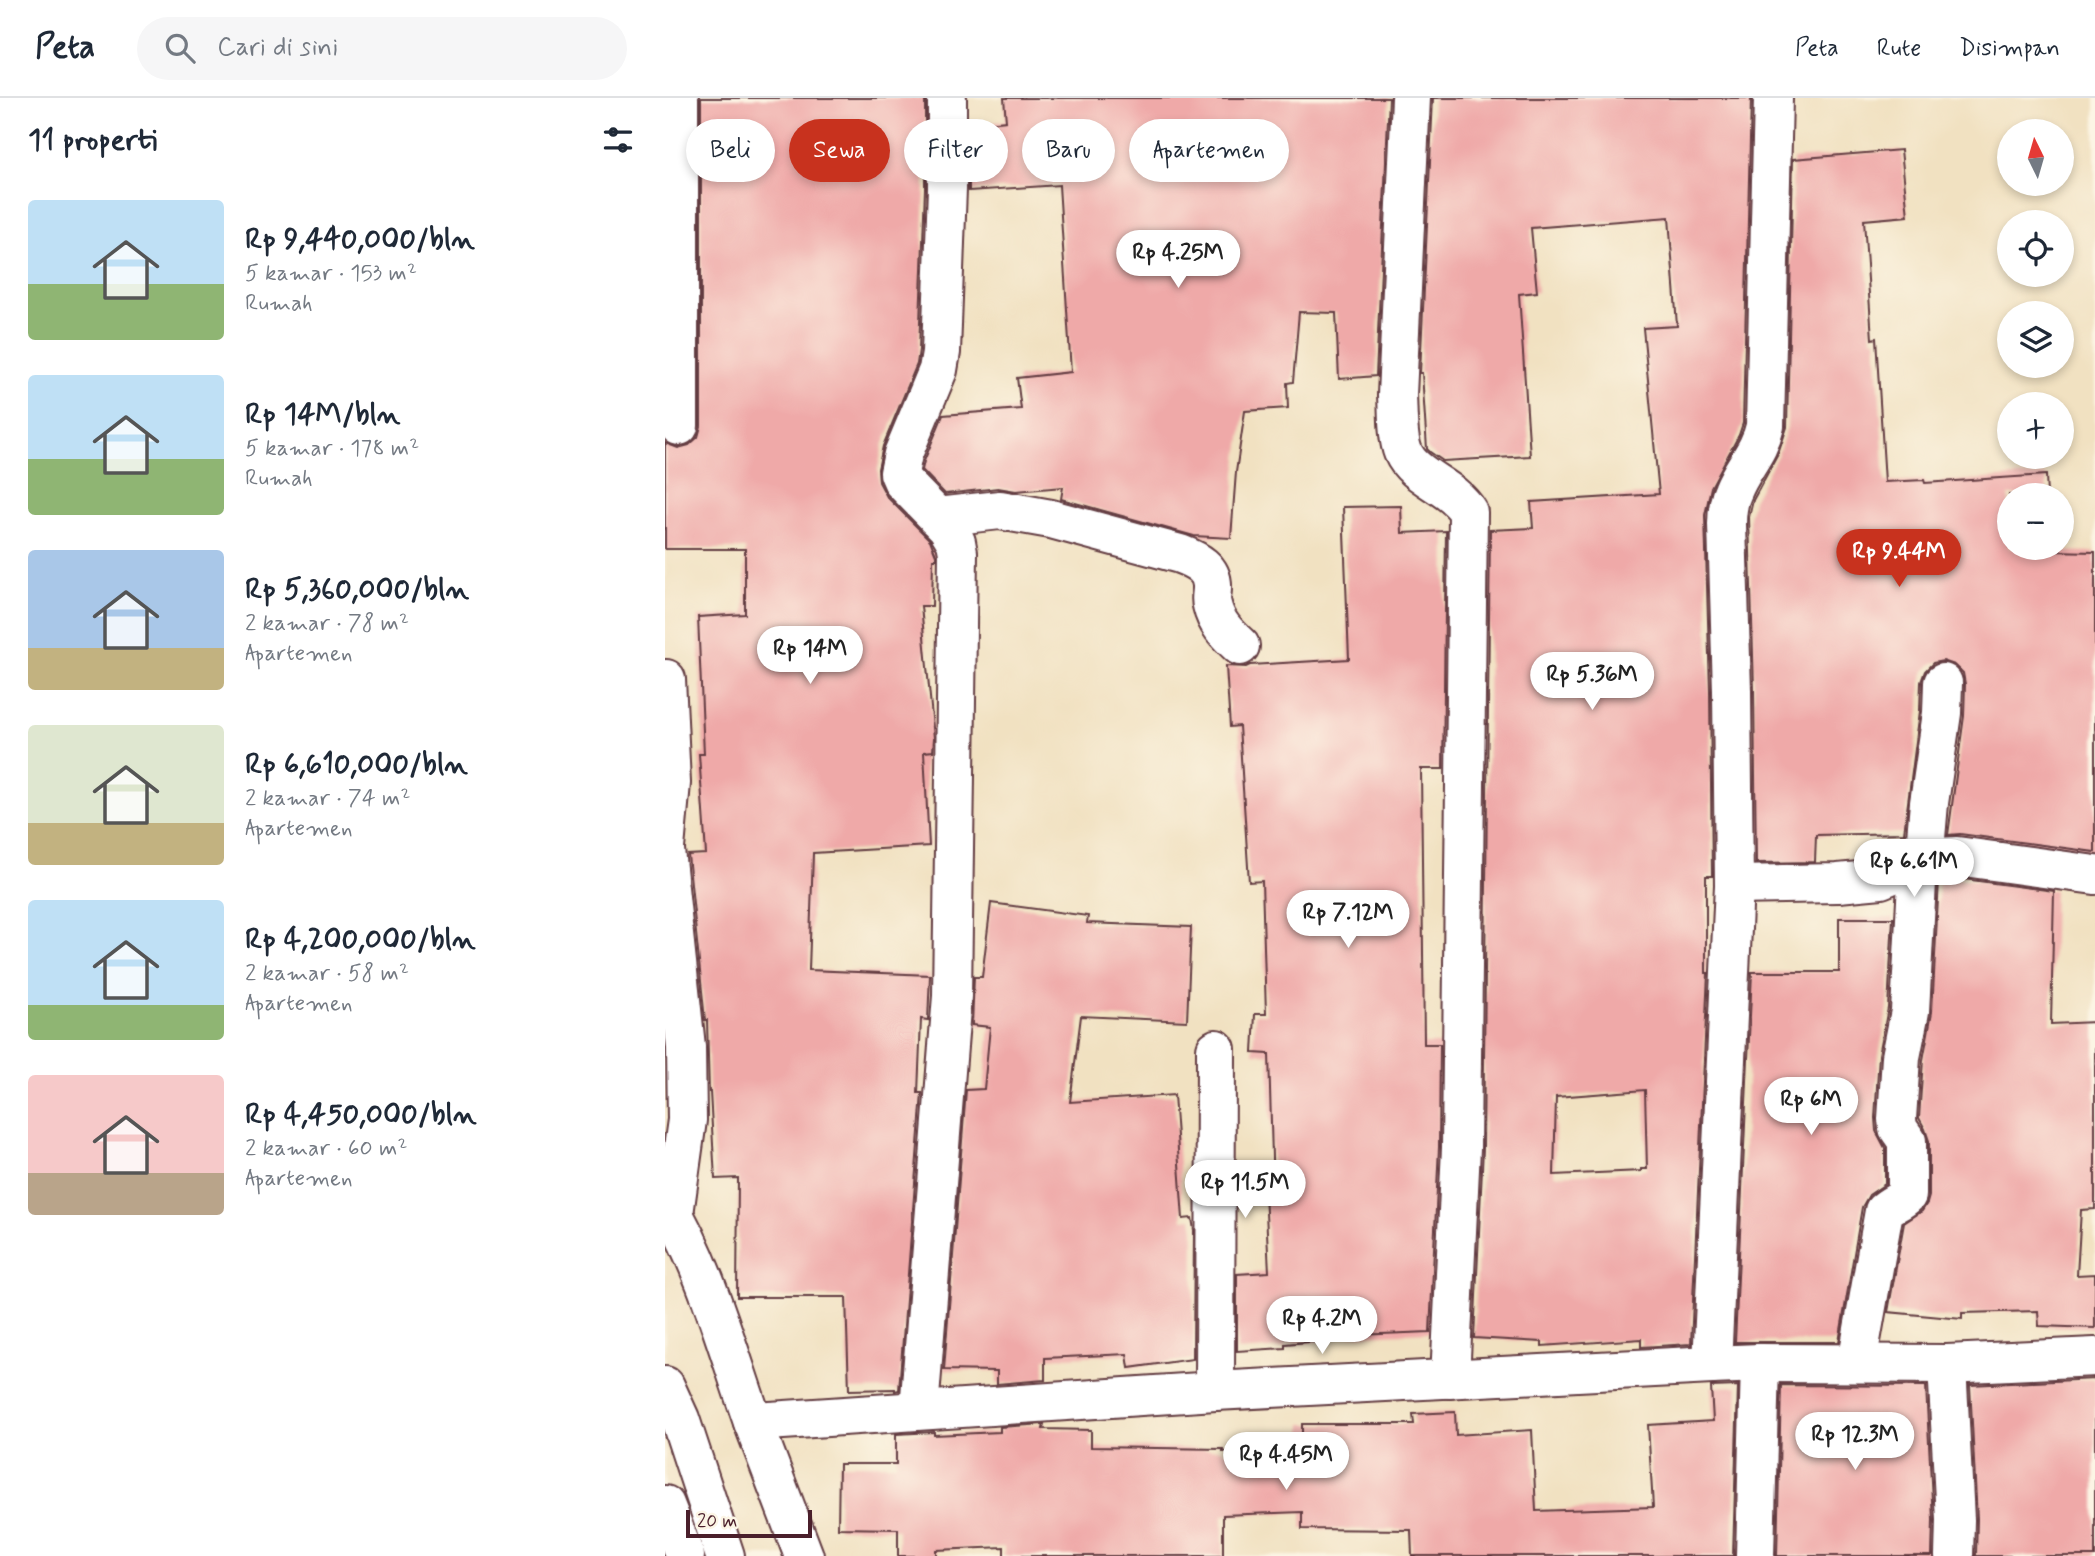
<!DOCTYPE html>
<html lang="id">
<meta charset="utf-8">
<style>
body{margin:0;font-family:Mynerve,sans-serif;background:#f6f6f7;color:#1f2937;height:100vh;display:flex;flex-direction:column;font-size:26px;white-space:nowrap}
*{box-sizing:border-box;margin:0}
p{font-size:23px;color:#747a83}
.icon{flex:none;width:38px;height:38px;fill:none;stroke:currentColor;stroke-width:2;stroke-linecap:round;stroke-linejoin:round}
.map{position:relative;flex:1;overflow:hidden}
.sheet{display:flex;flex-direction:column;background:#fff;width:665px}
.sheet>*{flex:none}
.banner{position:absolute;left:21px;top:21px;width:665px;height:63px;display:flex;gap:14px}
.needle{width:46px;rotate:355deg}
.buttons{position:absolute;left:1332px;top:21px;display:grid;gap:14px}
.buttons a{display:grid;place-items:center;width:77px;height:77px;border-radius:50%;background:#fff;box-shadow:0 4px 10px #0003;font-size:35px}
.scale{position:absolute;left:21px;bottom:18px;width:126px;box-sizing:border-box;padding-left:7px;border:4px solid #4a1f2b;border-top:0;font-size:19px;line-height:24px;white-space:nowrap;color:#4a1f2b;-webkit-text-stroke:5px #fcf5e5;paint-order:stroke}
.price{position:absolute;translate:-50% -60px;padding:0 16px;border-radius:24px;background:#fff;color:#222;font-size:23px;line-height:46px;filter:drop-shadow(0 2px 4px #0008)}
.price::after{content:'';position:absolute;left:50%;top:42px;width:21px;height:16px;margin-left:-10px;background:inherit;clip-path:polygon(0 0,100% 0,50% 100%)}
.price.active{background:#c8321e;color:#fff}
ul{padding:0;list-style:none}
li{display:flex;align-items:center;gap:21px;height:175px;padding:0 28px}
li span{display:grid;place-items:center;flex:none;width:196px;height:140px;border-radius:7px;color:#555}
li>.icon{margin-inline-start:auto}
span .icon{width:84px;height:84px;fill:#fffc;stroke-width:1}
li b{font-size:30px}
h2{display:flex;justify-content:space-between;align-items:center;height:84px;padding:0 28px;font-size:30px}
.tag{padding:0 24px;border-radius:32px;background:#fff;box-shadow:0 4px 10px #0003;font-size:24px;line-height:63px}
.tag.active{background:#c8321e;color:#fff}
header{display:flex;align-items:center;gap:42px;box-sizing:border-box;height:98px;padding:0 35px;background:#fff;border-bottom:2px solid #e0e1e3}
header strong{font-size:33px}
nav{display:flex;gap:38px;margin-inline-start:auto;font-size:24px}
.search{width:490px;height:63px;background:#f6f6f7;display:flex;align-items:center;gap:18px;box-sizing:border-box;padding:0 24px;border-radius:38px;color:#747a83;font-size:26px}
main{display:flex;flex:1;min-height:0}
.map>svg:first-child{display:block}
.building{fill:#efa9a8;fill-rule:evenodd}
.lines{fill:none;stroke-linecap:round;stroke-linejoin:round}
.street-casing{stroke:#633c42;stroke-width:42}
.highway-casing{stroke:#633c42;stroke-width:42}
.street{stroke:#fff;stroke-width:38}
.highway{stroke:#fff;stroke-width:38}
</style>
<header>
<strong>Peta</strong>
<div class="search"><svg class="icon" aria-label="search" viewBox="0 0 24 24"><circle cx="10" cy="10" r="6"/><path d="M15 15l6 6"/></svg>Cari di sini</div>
<nav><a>Peta</a><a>Rute</a><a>Disimpan</a></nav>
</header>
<main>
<section class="sheet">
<h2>11 properti<svg class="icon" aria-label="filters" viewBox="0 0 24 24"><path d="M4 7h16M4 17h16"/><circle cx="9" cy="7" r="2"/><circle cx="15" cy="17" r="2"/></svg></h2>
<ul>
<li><span style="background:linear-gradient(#bfe0f5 60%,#8fb573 0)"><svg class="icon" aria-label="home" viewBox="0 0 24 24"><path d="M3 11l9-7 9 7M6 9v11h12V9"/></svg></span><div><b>Rp 9,440,000/bln</b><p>5 kamar · 153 m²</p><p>Rumah</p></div></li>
<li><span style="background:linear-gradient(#bfe0f5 60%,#8fb573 0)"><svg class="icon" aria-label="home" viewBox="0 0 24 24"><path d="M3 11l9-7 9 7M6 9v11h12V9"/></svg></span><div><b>Rp 14M/bln</b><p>5 kamar · 178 m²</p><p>Rumah</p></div></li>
<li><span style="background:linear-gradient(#a9c7e8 70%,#c2b280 0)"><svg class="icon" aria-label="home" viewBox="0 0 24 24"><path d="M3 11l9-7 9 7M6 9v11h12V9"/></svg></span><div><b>Rp 5,360,000/bln</b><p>2 kamar · 78 m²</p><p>Apartemen</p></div></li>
<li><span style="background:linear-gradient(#dfe7d0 70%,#c2b280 0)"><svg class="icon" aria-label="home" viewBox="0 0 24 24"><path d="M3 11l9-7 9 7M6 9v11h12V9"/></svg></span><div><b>Rp 6,610,000/bln</b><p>2 kamar · 74 m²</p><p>Apartemen</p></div></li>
<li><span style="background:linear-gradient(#bfe0f5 75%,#8fb573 0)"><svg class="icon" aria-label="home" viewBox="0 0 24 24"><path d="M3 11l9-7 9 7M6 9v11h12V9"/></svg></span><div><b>Rp 4,200,000/bln</b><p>2 kamar · 58 m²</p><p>Apartemen</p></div></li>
<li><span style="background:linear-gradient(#f6c9c9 70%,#b9a48a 0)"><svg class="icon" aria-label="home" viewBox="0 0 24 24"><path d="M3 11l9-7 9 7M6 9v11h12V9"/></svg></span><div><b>Rp 4,450,000/bln</b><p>2 kamar · 60 m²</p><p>Apartemen</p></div></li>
</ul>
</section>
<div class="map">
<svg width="1430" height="1458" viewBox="0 0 1430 1458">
<rect width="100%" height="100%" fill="#fcf5e5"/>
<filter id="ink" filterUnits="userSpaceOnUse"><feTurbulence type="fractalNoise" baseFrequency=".0143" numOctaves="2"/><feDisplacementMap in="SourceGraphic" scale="14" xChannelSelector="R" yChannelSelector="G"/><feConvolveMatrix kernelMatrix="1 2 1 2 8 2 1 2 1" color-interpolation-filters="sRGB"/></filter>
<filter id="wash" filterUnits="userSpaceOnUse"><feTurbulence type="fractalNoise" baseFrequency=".00686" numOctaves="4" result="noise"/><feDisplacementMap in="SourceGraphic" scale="28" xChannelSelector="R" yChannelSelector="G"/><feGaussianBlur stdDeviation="1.57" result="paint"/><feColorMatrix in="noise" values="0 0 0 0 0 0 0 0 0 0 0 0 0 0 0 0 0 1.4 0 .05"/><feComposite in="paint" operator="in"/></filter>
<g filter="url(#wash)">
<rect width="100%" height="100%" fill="#f1e1c1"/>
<g id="blocks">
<g class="building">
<polygon points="36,0 260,0 260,90 254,252 252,266 218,348 213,371 214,384 222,399 265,442 271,457 271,461 268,461 267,508 256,508 269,640 268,653 259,654 264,748 148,755 144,872 265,877 263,922 256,921 253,995 257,995 234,1292 230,1293 230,1291 184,1292 181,1199 72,1199 73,1080 50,1081 45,994 44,994 42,922 40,922 23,757 41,756 34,656 39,656 33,519 80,516 80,451 0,451 0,345 13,350 24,347 33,339 36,328"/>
<polygon points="339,0 724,0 711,278 674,281 671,215 634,214 628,284 622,285 623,310 580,313 571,374 566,440 529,438 396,401 398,389 351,393 333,390 280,396 257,372 259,363 278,317 356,311 352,280 406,274 394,87 304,93 304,27 341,23"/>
<path d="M768 0H1086L1078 325 1074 337 1046 389 1040 417 1045 593 1047 778H1041V875H1043L1026 1246 976 1249V1241L877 1248V1244L809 1240 818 1050 825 432 868 430 866 404 994 396 978 230 1012 228 1004 119 866 130 872 194 854 196 865 358 778 363 765 354 762 351 757 275H755ZM980 992 982 1071H976V1073L889 1077 891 999Z"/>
<polygon points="1236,52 1243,118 1199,122 1207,241 1211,240 1220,384 1259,382 1260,385 1381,377 1382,397 1344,397 1344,450 1385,450 1385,453 1430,454 1430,754 1295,736 1283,737 1299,618 1300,586 1298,575 1290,567 1278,563 1268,565 1260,573 1256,584 1255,613 1239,735 1151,737 1150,764 1091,765 1089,592 1084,419 1088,402 1113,356 1122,329 1128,61"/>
<polygon points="736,408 737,435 781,433 778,671 756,671 759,946 775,946 774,1049 765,1234 667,1238 667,1242 620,1246 620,1250 572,1253 572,1176 604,1174 600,1095 608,1094 604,956 588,955 590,916 601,916 597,783 584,784 574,628 565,629 561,568 581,569 585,567 684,561 678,409"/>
<polygon points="1291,780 1389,793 1386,926 1430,924 1430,1111 1416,1112 1412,1177 1430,1176 1430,1230 1374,1228 1373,1213 1297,1215 1297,1221 1223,1214 1239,1125 1257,1113 1262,1105 1264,1098 1264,1043 1260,1031 1254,1020 1258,962 1267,914 1274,782"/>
<polygon points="326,805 423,818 422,825 526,829 522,923 416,918 405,1004 509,997 518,1121 527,1120 529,1132 528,1261 464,1270 462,1256 380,1260 380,1282 332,1286 332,1273 279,1272 301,992 319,991 325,929 307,927 309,879 317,879"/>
<polygon points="1174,820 1228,820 1223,910 1214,957 1210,1020 1211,1033 1220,1050 1220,1086 1204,1097 1197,1109 1174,1244 1070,1244 1087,874 1174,874"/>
<polygon points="1430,1281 1430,1458 1311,1458 1312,1421 1305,1287"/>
<polygon points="1116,1287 1261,1288 1268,1422 1267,1458 1112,1458"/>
<polygon points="1073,1288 1068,1458 747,1458 746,1432 637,1431 637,1414 558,1417 558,1458 339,1458 339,1449 271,1452 271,1458 233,1458 233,1431 173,1430 174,1366 231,1366 231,1336 269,1334 269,1337 335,1334 335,1329 379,1326 378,1331 426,1332 426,1349 558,1351 558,1354 637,1351 637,1326 749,1326 748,1316 790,1314 791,1337 867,1332 871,1413 988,1409 983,1327 1048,1323 1046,1289"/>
</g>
</g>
</g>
<g filter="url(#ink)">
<use href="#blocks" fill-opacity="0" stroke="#633c42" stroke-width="2"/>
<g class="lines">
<defs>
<g id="street">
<polyline points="14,0 14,328"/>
<path d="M746 0 732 297C733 313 732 339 738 354 749 380 788 388 803 414L796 1050 785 1281"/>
<path d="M272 419 335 412 386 421 515 456C531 462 548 470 547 490 547 496 545 501 547 507 551 525 562 536 575 548"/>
<polyline points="0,750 6,685 1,581"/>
<polyline points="0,752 21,949 22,1022 9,1116"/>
<polyline points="1259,763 1264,705 1277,615 1278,585"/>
<polyline points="1069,787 1173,785 1216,781 1259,763 1274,759 1292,758 1430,777"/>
<path d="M0 1101C41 1169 62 1250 88 1324L550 1293 1047 1267 1095 1265 1282 1266 1430 1259"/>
<path d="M1192 1265 1219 1113C1226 1106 1235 1104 1242 1097V1043L1233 1030 1232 1021 1236 959 1245 913 1253 766"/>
<polyline points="1282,1266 1290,1422 1289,1458"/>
<path d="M1047 1267 1069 787 1067 593 1062 426C1062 415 1063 404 1068 393 1078 368 1094 355 1100 328L1108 0"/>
<polyline points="550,1293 551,951"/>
<polyline points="254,1312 287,898 293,455 291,444 282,429 238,384 234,375 238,356 273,272 276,254 282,90 282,0"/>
<polyline points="88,1324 139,1458"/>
<polyline points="1090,1458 1095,1265"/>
</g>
<g id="highway">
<polyline points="0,1288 15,1321 60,1458"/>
<polyline points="0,1407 20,1458"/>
</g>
</defs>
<use href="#street" class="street-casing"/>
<use href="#highway" class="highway-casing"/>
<use href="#street" class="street"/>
<use href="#highway" class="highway"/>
</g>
</g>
</svg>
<div class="buttons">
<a><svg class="needle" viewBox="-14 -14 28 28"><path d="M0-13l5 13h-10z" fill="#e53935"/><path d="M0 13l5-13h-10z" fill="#747a83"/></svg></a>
<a><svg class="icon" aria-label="locate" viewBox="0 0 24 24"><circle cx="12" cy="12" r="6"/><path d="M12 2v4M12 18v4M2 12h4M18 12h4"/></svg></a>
<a><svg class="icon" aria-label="layers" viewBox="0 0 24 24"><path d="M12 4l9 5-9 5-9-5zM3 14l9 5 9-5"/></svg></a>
<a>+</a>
<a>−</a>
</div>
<div class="scale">20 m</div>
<b class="price" style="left:513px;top:192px">Rp 4.25M</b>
<b class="price active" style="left:1234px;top:491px">Rp 9.44M</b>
<b class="price" style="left:145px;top:588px">Rp 14M</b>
<b class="price" style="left:927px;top:614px">Rp 5.36M</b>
<b class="price" style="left:1249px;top:801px">Rp 6.61M</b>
<b class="price" style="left:683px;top:852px">Rp 7.12M</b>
<b class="price" style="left:1146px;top:1039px">Rp 6M</b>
<b class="price" style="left:580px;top:1122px">Rp 11.5M</b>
<b class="price" style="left:657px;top:1258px">Rp 4.2M</b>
<b class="price" style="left:1190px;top:1374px">Rp 12.3M</b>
<b class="price" style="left:621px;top:1394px">Rp 4.45M</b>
<div class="banner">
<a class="tag">Beli</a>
<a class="tag active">Sewa</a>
<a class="tag">Filter</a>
<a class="tag">Baru</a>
<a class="tag">Apartemen</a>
</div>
</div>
</main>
